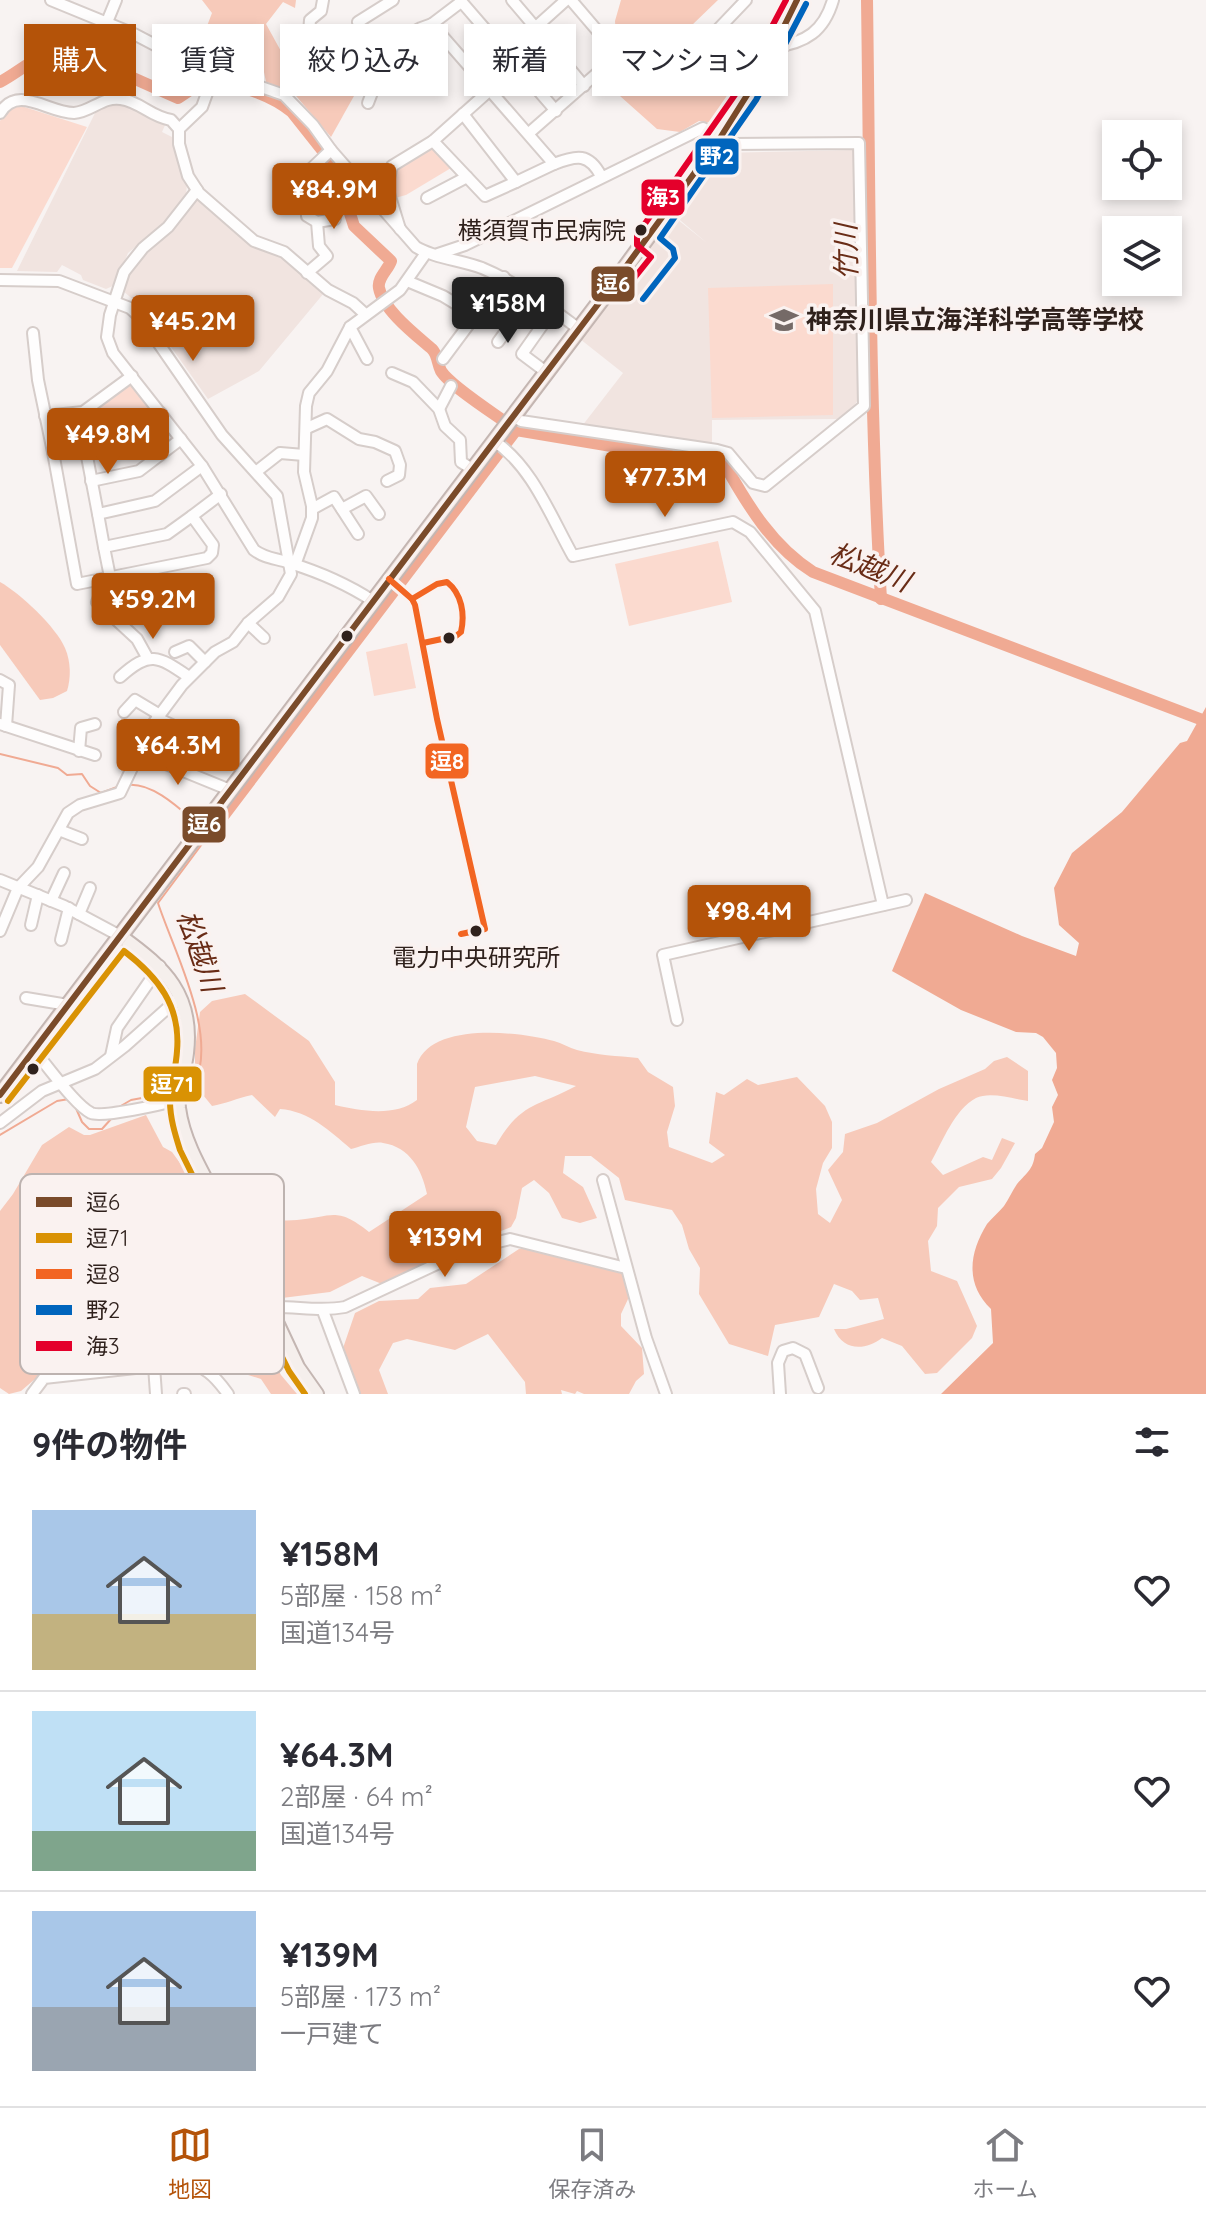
<!DOCTYPE html>
<html lang="ja">
<meta charset="utf-8">
<style>
body{margin:0;font-family:Quicksand,"Noto Sans JP",sans-serif;background:#f2f2f3;color:#2b2b33;height:100vh;display:flex;flex-direction:column;font-size:30px;white-space:nowrap}
*{box-sizing:border-box;margin:0}
p{font-size:26px;color:#7c7c81}
.icon{flex:none;width:44px;height:44px;fill:none;stroke:currentColor;stroke-width:2;stroke-linecap:round;stroke-linejoin:round}
.map{position:relative;height:1394px;overflow:hidden}
.drawer{display:flex;flex-direction:column;background:#fff;flex:1}
.drawer>*{flex:none}
.top-card{position:absolute;left:24px;top:24px;width:800px;height:72px;display:flex;gap:16px}
.tools{position:absolute;left:1102px;top:120px;display:grid;gap:16px}
.tools a{display:grid;place-items:center;width:80px;height:80px;border-radius:0px;background:#fff;box-shadow:0 4px 12px #0003;font-size:40px}
.price{position:absolute;translate:-50% -68px;padding:0 18px;border-radius:8px;background:#b45309;color:#fff;font-size:26px;line-height:52px;filter:drop-shadow(0 2px 4px #0008)}
.price::after{content:'';position:absolute;left:50%;top:48px;width:24px;height:18px;margin-left:-12px;background:inherit;clip-path:polygon(0 0,100% 0,50% 100%)}
.price.current{background:#222;color:#fff}
ul{padding:0;list-style:none}
li{display:flex;align-items:center;gap:24px;height:200px;padding:0 32px}
li+li{border-top:2px solid #e1e1e2}
li span{display:grid;place-items:center;flex:none;width:224px;height:160px;border-radius:0px;color:#555}
li>.icon{margin-inline-start:auto}
span .icon{width:96px;height:96px;fill:#fffc;stroke-width:1}
li b{font-size:34px}
h2{display:flex;justify-content:space-between;align-items:center;height:96px;padding:0 32px;font-size:34px}
.tag{padding:0 28px;border-radius:0px;background:#fff;box-shadow:0 4px 12px #0003;font-size:28px;line-height:72px}
.tag.current{background:#b45309;color:#fff}
.menu{display:flex;justify-content:space-around;align-items:center;height:112px;border-top:2px solid #e1e1e2;background:#fff;font-size:22px;color:#7c7c81}
.menu a{display:grid;justify-items:center;gap:4px}
.menu .current{color:#b45309}
.map>svg:first-child{display:block}
.built{fill:#f1e4e0}
.green{fill:#fbdacf}
.forest{fill:#f7caba;fill-rule:evenodd}
.water{fill:#f0aa93}
.lines{fill:none;stroke-linecap:round;stroke-linejoin:round}
.stream{stroke:#f0aa93;stroke-width:2}
.river{stroke:#f0aa93;stroke-width:12}
.major-tunnel{stroke:#d0c9c7;stroke-width:12;stroke-dasharray:12 6;stroke-linecap:butt}
.minor-casing{stroke:#d6cdca;stroke-width:14}
.major-casing{stroke:#c4b6b2;stroke-width:16}
.highway-casing{stroke:#c4b6b2;stroke-width:18}
.minor{stroke:#fefdfd;stroke-width:10}
.major{stroke:#f5efec;stroke-width:12}
.highway{stroke:#f0e5e1;stroke-width:14}
.bus-1-casing{stroke:#faf2f0;stroke-width:12}
.bus-2-casing{stroke:#faf2f0;stroke-width:12}
.bus-3-casing{stroke:#faf2f0;stroke-width:12}
.bus-4-casing{stroke:#faf2f0;stroke-width:12}
.bus-5-casing{stroke:#faf2f0;stroke-width:12}
.bus-1{stroke:#7a4b2a;stroke-width:6}
.bus-2{stroke:#d99204;stroke-width:6}
.bus-3{stroke:#f26522;stroke-width:6}
.bus-4{stroke:#0065bd;stroke-width:6}
.bus-5{stroke:#e4002b;stroke-width:6}
.bus-dot{fill:#2f211c;stroke:#faf2f0;stroke-width:3}
.labels{text-anchor:middle;stroke-width:7;stroke-linejoin:round;paint-order:stroke}
.bus-label{font-size:24px;fill:#2f211c;stroke:#faf2f0;text-anchor:end}
.poi-label{font-size:26px;font-weight:bold;fill:#2f211c;stroke:#faf2f0;text-anchor:start}
.water-label{font-size:28px;font-style:italic;fill:#692c16;stroke:#faf2f0}
.key{fill:#faf2f0;stroke:#bdb3b0;stroke-width:2}
.key-label{font-size:22px;fill:#2f211c}
.line-badge{stroke:#faf2f0;stroke-width:3}
.badge-label{font-size:22px;text-anchor:middle;font-weight:bold;fill:#fff}
</style>
<div class="map">
<svg width="1206" height="1394" viewBox="0 0 1206 1394">
<rect width="100%" height="100%" fill="#f8f3f2"/>
<g class="built">
<polygon points="115,102 136,108 149,118 166,123 162,132 174,138 187,184 186,196 167,220 128,253 115,285 106,289 83,280 81,275 62,265 57,272 17,271 98,107"/>
<polygon points="853,150 855,152 860,396 853,408 837,419 712,420 712,445 582,426 623,373 580,339 673,216 707,243 674,215 720,153"/>
<polygon points="194,196 200,196 255,242 294,258 324,293 259,371 208,399 144,309 122,290 130,266"/>
</g>
<g class="green">
<polygon points="18,105 87,127 12,268 0,268 0,121 6,111"/>
<polygon points="433,147 451,168 406,195 395,198 390,187 395,167"/>
<polygon points="833,284 833,415 712,418 708,288"/>
<polygon points="132,381 156,413 126,435 98,441 93,413"/>
<polygon points="718,541 732,602 629,626 615,564"/>
<polygon points="407,643 416,688 374,696 366,652"/>
</g>
<g class="forest">
<polygon points="202,0 296,0 295,8 283,2 266,24 282,53 280,87 266,82 262,62 254,50 214,42 202,45 195,59 161,45 161,35 172,26 194,35 207,26 212,13"/>
<polygon points="621,0 718,0 691,26 668,31 657,47 661,68 677,85 722,61 737,63 753,34 766,43 724,116 711,123 699,121 680,132 657,129 620,96 615,21"/>
<polygon points="296,52 344,69 354,96 331,137 291,90"/>
<path d="M0 582C20 593 56 627 65 648 71 662 71 678 67 691L53 698 40 700 0 645Z"/>
<path d="M245 994 309 1041 335 1082V1105C361 1111 395 1117 417 1100 417 1095 417 1066 417 1064 432 1021 521 1032 554 1041 562 1043 569 1048 577 1050 596 1055 618 1056 638 1058L648 1072 673 1087 675 1106 667 1132 669 1147 712 1163 725 1155 709 1143 716 1092 724 1095 747 1079 758 1085 797 1077 825 1106 832 1122V1148L823 1163 816 1189 818 1214 830 1223 842 1200 828 1170 843 1152 845 1134 877 1123 939 1089 985 1069 994 1061 1007 1057 1028 1071V1101C1014 1099 990 1091 976 1098 954 1110 943 1141 931 1162L943 1175 983 1157 992 1160 1002 1138 1015 1143 1001 1168 992 1179 959 1187 938 1208 937 1226 928 1241 931 1271 957 1281 977 1326 972 1338 937 1373 925 1374 902 1346 882 1338C865 1351 843 1351 834 1329H846L884 1319 878 1298 860 1300 852 1291 834 1284 819 1317 775 1325 768 1356 729 1344 699 1294 700 1268 689 1249 682 1225 672 1210 625 1200 619 1178 591 1156H565L563 1173 583 1187 597 1218 580 1223 562 1218 549 1193 534 1180 522 1188 516 1218 511 1227 501 1231H475L477 1241 435 1258 382 1284 362 1276 330 1292 282 1298 271 1286 253 1288 247 1312 281 1375 297 1394H271L261 1379 245 1374 219 1339 133 1335 120 1337 69 1363 49 1367 21 1391 9 1394 0 1388V1211L13 1194 42 1145 69 1127 84 1135H90L146 1115 163 1147 172 1152 206 1199 223 1212 232 1215C252 1217 276 1222 297 1220 333 1217 336 1206 369 1232L427 1194C422 1170 410 1147 383 1143 374 1141 360 1147 351 1149 330 1131 309 1111 280 1109L275 1117 252 1095C237 1098 225 1104 212 1106L199 1090 195 1076V1049L200 1012 212 1001ZM535 1076 576 1086C537 1107 521 1102 496 1145L477 1141 466 1127 475 1087Z"/>
<polygon points="519,1249 537,1249 623,1270 629,1297 621,1314 621,1326 642,1348 644,1374 636,1381 629,1394 584,1394 577,1391 575,1394 561,1390 562,1394 526,1394 525,1382 488,1334 455,1350 407,1339 393,1343 379,1370 388,1394 358,1394 342,1351 355,1313 379,1301 418,1299 430,1288 466,1284"/>
</g>
<path class="water" d="M1206 707V1394H941L993 1343 991 1309C965 1284 969 1253 987 1224 992 1218 999 1212 1004 1206 1009 1199 1012 1191 1017 1184 1027 1172 1033 1170 1035 1154L1042 1148 1054 1122 1052 1107 1058 1095 1052 1080 1057 1068 1056 1053 1043 1037 1036 1033 1016 1032 961 1010 892 971 925 893 1022 936 1076 956 1079 943 1059 925 1054 888 1072 853 1122 812 1180 743 1187 741Z"/>
<g class="lines">
<g class="stream">
<polyline points="0,754 58,768 67,775 82,774 90,786 101,793 117,787"/>
<path d="M127 785C151 782 177 806 194 821"/>
<path d="M184 1088 194 1085C219 1035 174 952 158 903L208 836 206 833"/>
<polyline points="75,1106 82,1122 89,1129 102,1129 111,1119"/>
<polyline points="119,1107 131,1100 174,1092"/>
<polyline points="0,1135 57,1101 69,1099"/>
</g>
<g class="river">
<path d="M867 0C870 200 869 400 881 599"/>
<path d="M0 82C23 70 43 48 70 50L178 98 208 78C237 86 268 92 292 112L338 170 346 186 347 204 354 226 391 261C388 270 377 278 379 288 383 310 416 335 432 349 438 355 437 363 441 371 451 387 498 416 515 429"/>
<path d="M208 836 516 430 725 465C748 506 773 547 813 572L1200 719"/>
</g>
<polyline class="major-tunnel" points="225,1215 261,1288"/>
<defs>
<g id="minor">
<polyline points="51,0 134,34 176,56 215,71"/>
<path d="M393 0 358 22 373 54 421 28 432 24 554 164C577 155 589 153 601 176"/>
<polyline points="460,0 556,111"/>
<polyline points="107,22 116,0"/>
<polyline points="432,24 461,2"/>
<polyline points="536,27 566,0"/>
<polyline points="546,40 584,86"/>
<polyline points="681,45 687,41 704,44 746,0"/>
<path d="M774 47C806 43 824 31 833 0"/>
<polyline points="287,49 293,39 309,33 310,20 321,11 323,0"/>
<polyline points="368,103 381,69 373,54"/>
<path d="M0 113C18 84 48 113 74 113 91 112 103 96 121 99 141 102 149 116 171 120L179 129"/>
<polyline points="463,114 516,182 554,164"/>
<polyline points="529,133 618,55 571,0"/>
<polyline points="433,141 485,196 516,182"/>
<path d="M197 190 168 227 143 248 124 272 110 315 107 337 113 353 202 466 254 550C266 559 276 558 290 563 319 572 347 584 373 601"/>
<polyline points="427,198 467,177"/>
<polyline points="317,222 335,219"/>
<polyline points="400,229 387,187 392,166 433,141 546,40 512,0"/>
<polyline points="438,254 465,245 703,128 729,144 859,143 864,406 765,486 753,483 728,453 717,450 521,421 512,416"/>
<path d="M307 273 327 256 319 246 317 222 307 216C306 201 309 183 312 168L331 150"/>
<polyline points="0,280 59,281 130,308 141,318 222,435 277,496 291,574 278,597 248,623 233,642 215,652 182,685 153,724 120,793 80,805 68,813 38,867 18,888 0,931"/>
<polyline points="407,281 443,296 476,316"/>
<path d="M365 314 353 303 328 290 284 252 254 241 199 193 188 176 179 144V129L202 107 215 71 284 95 313 125 331 150 416 247C434 258 461 260 482 268 518 283 548 306 579 329"/>
<polyline points="350,327 367,359"/>
<polyline points="33,333 38,380 53,452"/>
<polyline points="498,342 532,295"/>
<polyline points="443,359 504,277"/>
<polyline points="546,372 522,354 553,310"/>
<polyline points="392,373 413,382 439,409 445,426 460,440 461,462 472,469"/>
<polyline points="439,409 451,386"/>
<polyline points="161,413 128,438 53,452 77,584 207,558 212,553 213,545 192,516 221,494"/>
<polyline points="45,416 83,412 132,376"/>
<polyline points="307,428 327,419 359,439 375,442 395,451 400,465 399,475 387,481"/>
<path d="M494 441C532 466 551 517 573 556L733 522 750 532 815 611 883 905"/>
<polyline points="85,446 98,514"/>
<polyline points="257,471 280,453 304,455"/>
<polyline points="91,481 139,471 181,439"/>
<polyline points="312,509 334,497 358,534"/>
<polyline points="342,509 366,496 379,514"/>
<polyline points="104,547 98,514 155,501 202,466"/>
<polyline points="295,565 312,518 312,506 304,472 306,406 309,393 327,371 350,327 400,290 426,253"/>
<polyline points="123,575 116,590 99,597 97,602 137,639 147,657"/>
<polyline points="110,577 104,547 167,534 192,516"/>
<polyline points="248,623 264,638"/>
<polyline points="175,652 189,646 205,662"/>
<path d="M120 677C150 650 158 656 189 677"/>
<polyline points="0,680 9,685 6,726"/>
<polyline points="124,712 135,700 160,715"/>
<polyline points="157,718 172,725"/>
<polyline points="0,724 95,755"/>
<polyline points="79,751 81,728 95,724"/>
<polyline points="139,753 230,790"/>
<polyline points="188,772 195,754"/>
<polyline points="59,830 82,839"/>
<polyline points="0,880 64,906 122,937"/>
<polyline points="51,901 64,873"/>
<polyline points="79,914 90,888"/>
<polyline points="31,925 38,895"/>
<polyline points="61,940 69,908"/>
<polyline points="26,998 68,1005"/>
<polyline points="677,1020 663,955 906,900"/>
<path d="M35 1052C49 1067 74 1104 91 1113 102 1118 163 1104 178 1100"/>
<polyline points="111,1056 117,1028 160,966"/>
<polyline points="0,1123 42,1091 95,1069 125,1046 180,997"/>
<polyline points="603,1180 646,1338 666,1394"/>
<path d="M271 1307C296 1306 320 1312 345 1307L469 1249 510 1239 626 1268"/>
<polyline points="323,1311 354,1394"/>
<polyline points="154,1366 156,1394"/>
<path d="M32 1394 44 1378 181 1363C204 1364 215 1376 228 1394"/>
<polyline points="183,1394 185,1394"/>
<polyline points="780,1394 778,1363 783,1351 793,1348 805,1354 818,1388"/>
</g>
<g id="major">
<path d="M122 937C165 968 194 995 187 1053 185 1071 177 1089 179 1108 184 1146 208 1181 225 1215"/>
<polyline points="261,1288 298,1367 317,1394"/>
</g>
<polyline id="highway" points="0,1095 611,287 720,138 761,73 797,0"/>
</defs>
<use href="#minor" class="minor-casing"/>
<use href="#major" class="major-casing"/>
<use href="#highway" class="highway-casing"/>
<use href="#minor" class="minor"/>
<use href="#major" class="major"/>
<use href="#highway" class="highway"/>
<defs>
<polyline id="bus-1" points="0,1095 611,287 720,138 761,73 797,0"/>
<path id="bus-2" d="M8 1101 124 951C158 977 181 1006 177 1051 176 1068 171 1084 170 1101 170 1118 175 1134 180 1150L289 1371 305 1394"/>
<g id="bus-3">
<polyline points="389,579 412,599 415,605 437,719 485,929 461,934"/>
<path d="M412 599 437 584 447 582C462 594 465 614 461 632L456 636 423 643"/>
</g>
<polyline id="bus-4" points="643,299 675,258 673,249 660,238 756,100 806,4"/>
<polyline id="bus-5" points="627,287 651,257 637,245 637,235 739,89 786,0"/>
</defs>
<use href="#bus-1" class="bus-1-casing"/>
<use href="#bus-2" class="bus-2-casing"/>
<use href="#bus-3" class="bus-3-casing"/>
<use href="#bus-4" class="bus-4-casing"/>
<use href="#bus-5" class="bus-5-casing"/>
<use href="#bus-1" class="bus-1"/>
<use href="#bus-2" class="bus-2"/>
<use href="#bus-3" class="bus-3"/>
<use href="#bus-4" class="bus-4"/>
<use href="#bus-5" class="bus-5"/>
</g>
<defs>
<symbol id="school-bare" viewBox="-9 -9 18 18"><path d="M0-5L7-2L0 1L-7-2ZM-4 1L0 2.5L4 1V4Q0 6-4 4Z" fill="#756a67" stroke="#faf2f0" stroke-width="2.5" paint-order="stroke"/></symbol>
</defs>
<g fill-rule="evenodd">
<use href="#school-bare" x="764" y="300" width="40" height="40"/>
</g>
<g class="bus-dot">
<circle cx="641" cy="230" r="7"/>
<circle cx="347" cy="636" r="7"/>
<circle cx="449" cy="638" r="7"/>
<circle cx="476" cy="931" r="7"/>
<circle cx="33" cy="1069" r="7"/>
</g>
<g class="labels">
<g class="bus-label">
<text x="626" y="239">横須賀市民病院</text>
<text x="476" y="966" text-anchor="middle">電力中央研究所</text>
</g>
<g class="poi-label">
<text x="806" y="329">神奈川県立海洋科学高等学校</text>
</g>
<g class="water-label">
<text transform="translate(846 252) rotate(-91)" y="10">竹川</text>
<text transform="translate(870 567) rotate(22)" y="10">松越川</text>
<text transform="translate(200 951) rotate(71)" y="10">松越川</text>
</g>
</g>
<rect x="20" y="1174" width="264" height="200" rx="12" class="key"/>
<rect x="36" y="1197" width="36" height="10" fill="#7a4b2a"/>
<rect x="36" y="1233" width="36" height="10" fill="#d99204"/>
<rect x="36" y="1269" width="36" height="10" fill="#f26522"/>
<rect x="36" y="1305" width="36" height="10" fill="#0065bd"/>
<rect x="36" y="1341" width="36" height="10" fill="#e4002b"/>
<g class="key-label">
<text x="86" y="1210">逗6</text>
<text x="86" y="1246">逗71</text>
<text x="86" y="1282">逗8</text>
<text x="86" y="1318">野2</text>
<text x="86" y="1354">海3</text>
</g>
<g class="line-badge">
<rect x="694" y="137" width="46" height="39" rx="8" fill="#0065bd"/>
<rect x="640" y="178" width="46" height="39" rx="8" fill="#e4002b"/>
<rect x="590" y="265" width="46" height="38" rx="8" fill="#7a4b2a"/>
<rect x="424" y="742" width="46" height="38" rx="8" fill="#f26522"/>
<rect x="181" y="805" width="46" height="39" rx="8" fill="#7a4b2a"/>
<rect x="142" y="1065" width="61" height="38" rx="8" fill="#d99204"/>
</g>
<g class="badge-label">
<text x="717" y="164">野2</text>
<text x="663" y="205">海3</text>
<text x="613" y="292">逗6</text>
<text x="447" y="769">逗8</text>
<text x="204" y="832">逗6</text>
<text x="172" y="1092">逗71</text>
</g>
</svg>
<div class="tools">
<a><svg class="icon" aria-label="locate" viewBox="0 0 24 24"><circle cx="12" cy="12" r="6"/><path d="M12 2v4M12 18v4M2 12h4M18 12h4"/></svg></a>
<a><svg class="icon" aria-label="layers" viewBox="0 0 24 24"><path d="M12 4l9 5-9 5-9-5zM3 14l9 5 9-5"/></svg></a>
</div>
<b class="price" style="left:334px;top:231px">¥84.9M</b>
<b class="price current" style="left:508px;top:345px">¥158M</b>
<b class="price" style="left:193px;top:363px">¥45.2M</b>
<b class="price" style="left:108px;top:476px">¥49.8M</b>
<b class="price" style="left:665px;top:519px">¥77.3M</b>
<b class="price" style="left:153px;top:641px">¥59.2M</b>
<b class="price" style="left:178px;top:787px">¥64.3M</b>
<b class="price" style="left:749px;top:953px">¥98.4M</b>
<b class="price" style="left:445px;top:1279px">¥139M</b>
<div class="top-card">
<a class="tag current">購入</a>
<a class="tag">賃貸</a>
<a class="tag">絞り込み</a>
<a class="tag">新着</a>
<a class="tag">マンション</a>
</div>
</div>
<section class="drawer">
<h2>9件の物件<svg class="icon" aria-label="filters" viewBox="0 0 24 24"><path d="M4 7h16M4 17h16"/><circle cx="9" cy="7" r="2"/><circle cx="15" cy="17" r="2"/></svg></h2>
<ul>
<li><span style="background:linear-gradient(#a9c7e8 65%,#c2b280 0)"><svg class="icon" aria-label="home" viewBox="0 0 24 24"><path d="M3 11l9-7 9 7M6 9v11h12V9"/></svg></span><div><b>¥158M</b><p>5部屋 · 158 m²</p><p>国道134号</p></div><svg class="icon" aria-label="heart" viewBox="0 0 24 24"><path d="M12 20l-8-8c-3-5 5-10 8-4 3-6 11-1 8 4z"/></svg></li>
<li><span style="background:linear-gradient(#bfe0f5 75%,#7fa58c 0)"><svg class="icon" aria-label="home" viewBox="0 0 24 24"><path d="M3 11l9-7 9 7M6 9v11h12V9"/></svg></span><div><b>¥64.3M</b><p>2部屋 · 64 m²</p><p>国道134号</p></div><svg class="icon" aria-label="heart" viewBox="0 0 24 24"><path d="M12 20l-8-8c-3-5 5-10 8-4 3-6 11-1 8 4z"/></svg></li>
<li><span style="background:linear-gradient(#a9c7e8 60%,#9aa5b1 0)"><svg class="icon" aria-label="home" viewBox="0 0 24 24"><path d="M3 11l9-7 9 7M6 9v11h12V9"/></svg></span><div><b>¥139M</b><p>5部屋 · 173 m²</p><p>一戸建て</p></div><svg class="icon" aria-label="heart" viewBox="0 0 24 24"><path d="M12 20l-8-8c-3-5 5-10 8-4 3-6 11-1 8 4z"/></svg></li>
</ul>
</section>
<nav class="menu">
<a class="current"><svg class="icon" aria-label="map" viewBox="0 0 24 24"><path d="M3 6l6-2 6 2 6-2v14l-6 2-6-2-6 2zM9 4v14M15 6v14"/></svg>地図</a>
<a><svg class="icon" aria-label="saved" viewBox="0 0 24 24"><path d="M7 4h10v16l-5-4-5 4z"/></svg>保存済み</a>
<a><svg class="icon" aria-label="home" viewBox="0 0 24 24"><path d="M3 11l9-7 9 7M6 9v11h12V9"/></svg>ホーム</a>
</nav>
